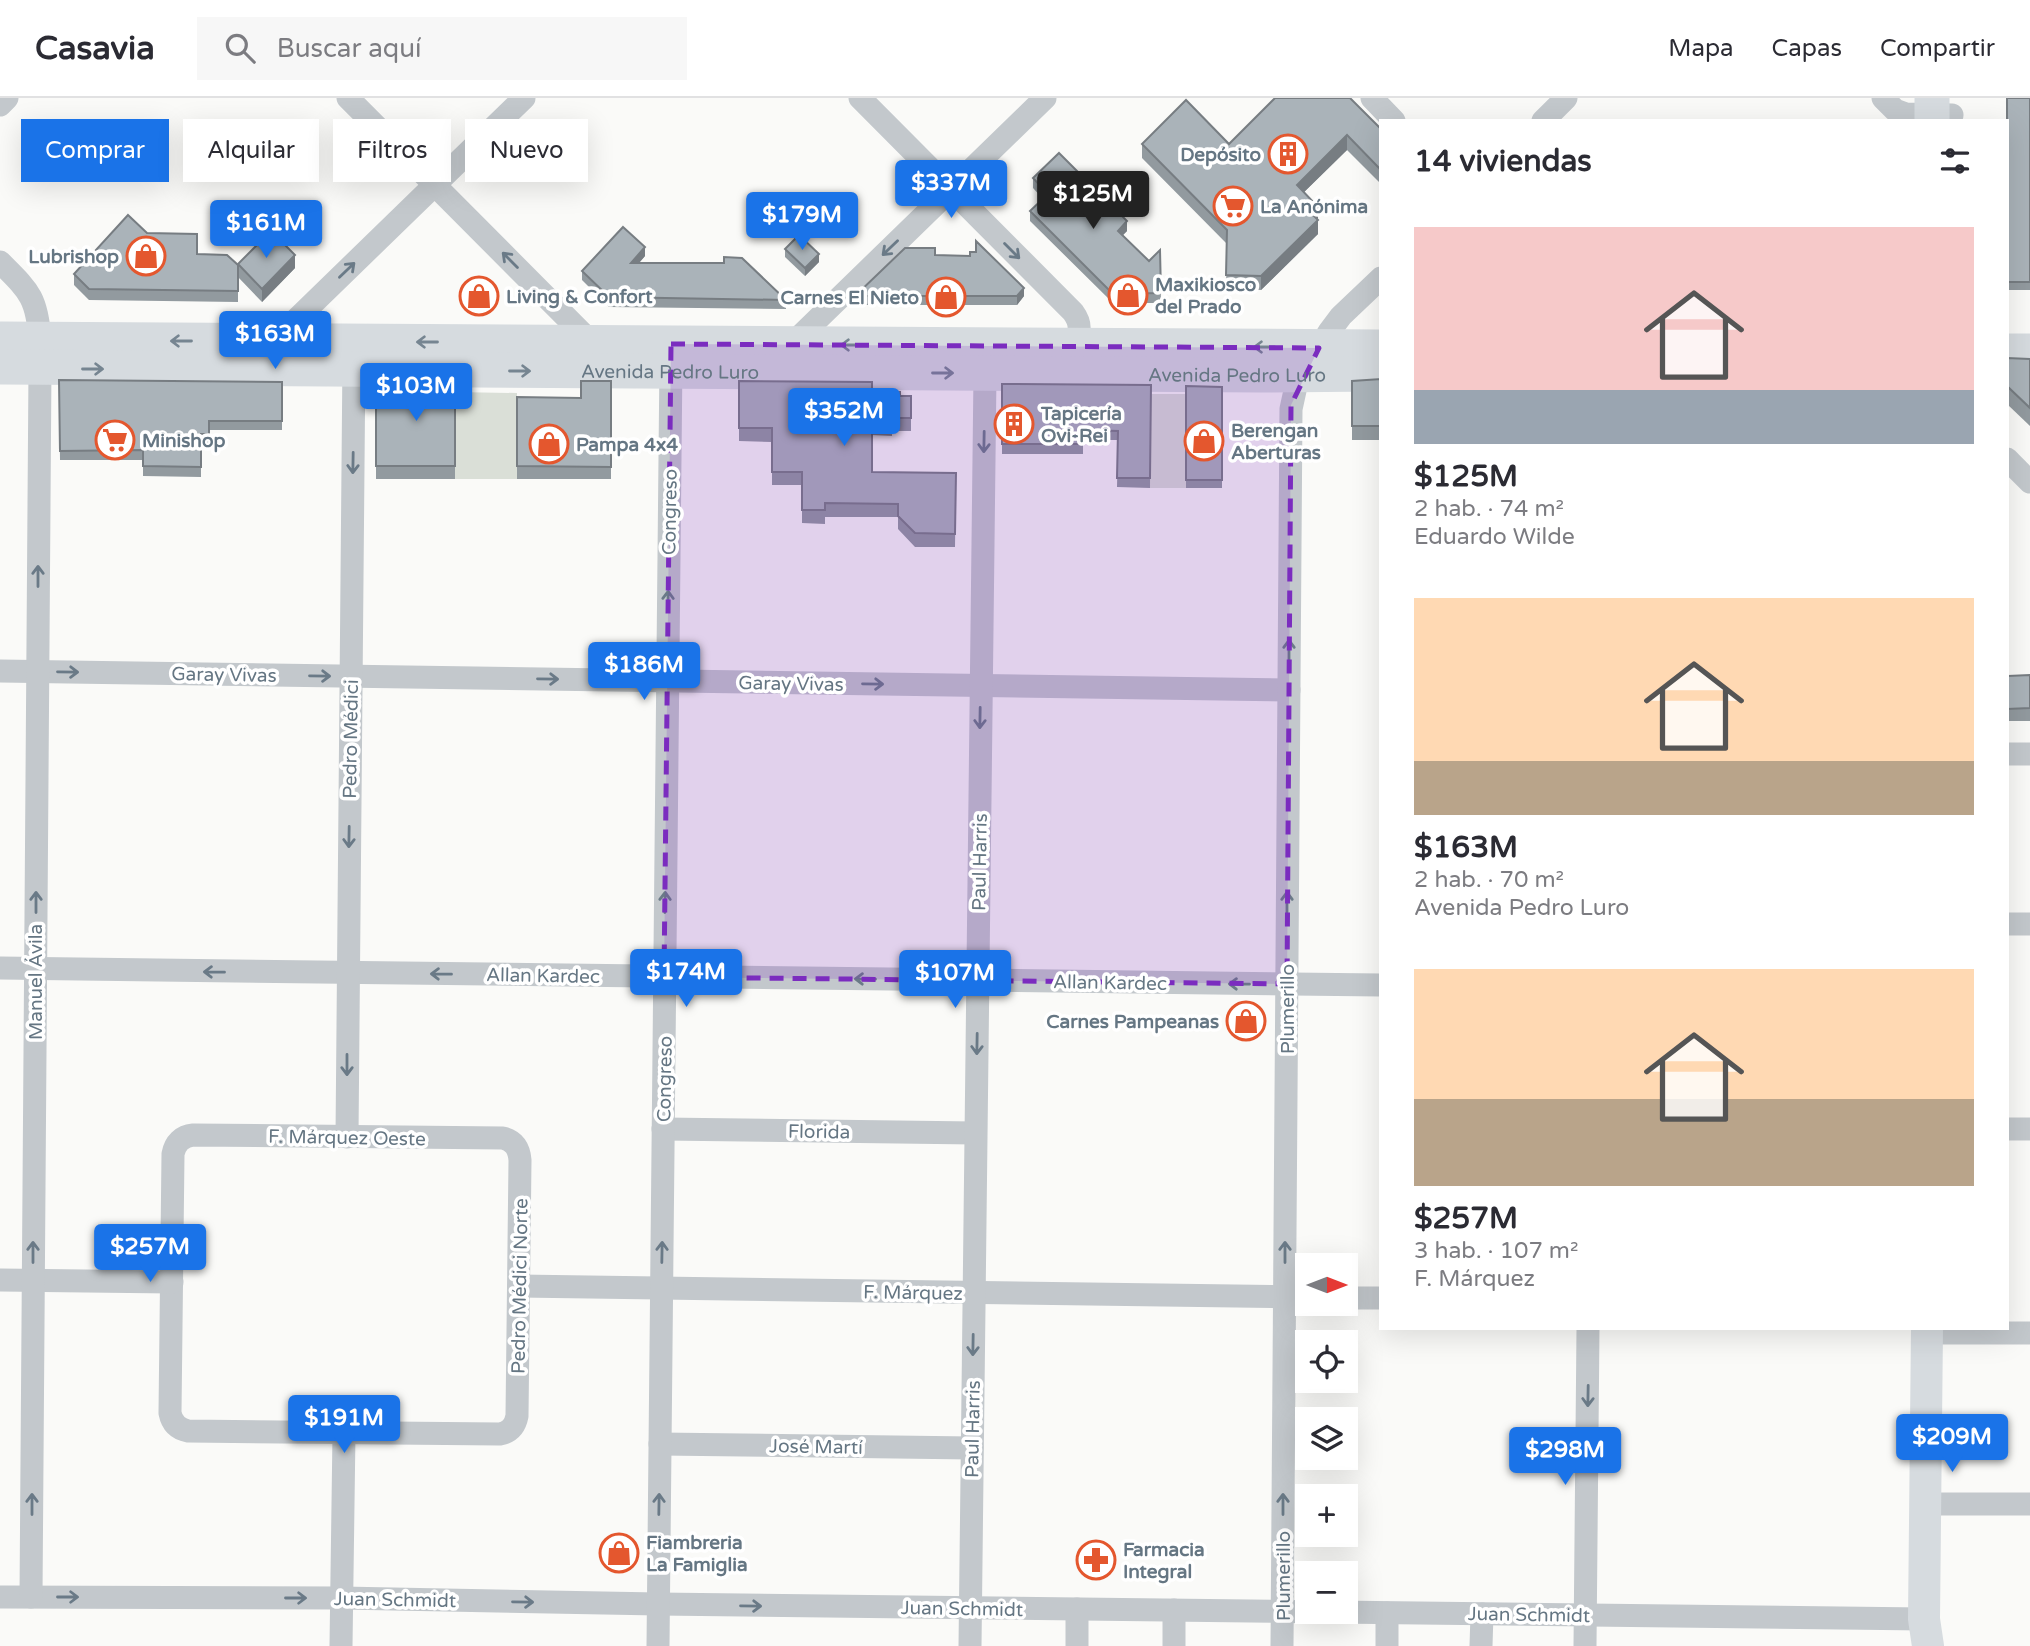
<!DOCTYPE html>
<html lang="es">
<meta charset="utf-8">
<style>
body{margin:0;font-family:"Varela Round",sans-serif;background:#f7f7f7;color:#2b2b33;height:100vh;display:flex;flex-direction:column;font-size:26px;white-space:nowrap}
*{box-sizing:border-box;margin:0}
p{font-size:23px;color:#7c7c81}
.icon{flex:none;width:38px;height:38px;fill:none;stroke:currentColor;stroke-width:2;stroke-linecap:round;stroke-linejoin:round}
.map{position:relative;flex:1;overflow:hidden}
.side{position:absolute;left:1379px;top:21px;width:630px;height:1211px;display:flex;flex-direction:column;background:#fff;border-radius:0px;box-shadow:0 7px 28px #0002}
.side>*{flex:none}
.banner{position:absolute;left:21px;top:21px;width:665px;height:63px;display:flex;gap:14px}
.needle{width:46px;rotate:90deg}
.controls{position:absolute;left:1295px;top:1155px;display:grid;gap:14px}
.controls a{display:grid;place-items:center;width:63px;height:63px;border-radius:0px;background:#fff;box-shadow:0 7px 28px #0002;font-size:35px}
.price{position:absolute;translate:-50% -60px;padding:0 16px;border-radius:7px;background:#1a73e8;color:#fff;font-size:23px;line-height:46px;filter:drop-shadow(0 2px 4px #0008)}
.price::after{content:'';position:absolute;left:50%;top:42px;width:21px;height:16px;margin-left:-10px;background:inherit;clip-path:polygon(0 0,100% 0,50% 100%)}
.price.selected{background:#222;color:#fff}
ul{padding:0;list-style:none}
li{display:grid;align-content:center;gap:14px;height:371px;padding:0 35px}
li span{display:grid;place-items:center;height:217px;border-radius:0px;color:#555}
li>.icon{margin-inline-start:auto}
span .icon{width:126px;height:126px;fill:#fffc;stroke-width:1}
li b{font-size:30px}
h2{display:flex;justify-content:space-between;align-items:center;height:84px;padding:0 35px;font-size:30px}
.tag{padding:0 24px;border-radius:0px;background:#fff;box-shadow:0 7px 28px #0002;font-size:24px;line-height:63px}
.tag.selected{background:#1a73e8;color:#fff}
header{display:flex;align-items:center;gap:42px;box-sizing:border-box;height:98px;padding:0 35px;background:#fff;border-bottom:2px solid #e1e1e2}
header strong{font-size:33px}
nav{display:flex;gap:38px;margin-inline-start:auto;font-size:24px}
.search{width:490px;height:63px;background:#f7f7f7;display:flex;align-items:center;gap:18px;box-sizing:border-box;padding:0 24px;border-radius:0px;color:#7c7c81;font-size:26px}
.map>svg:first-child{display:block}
.green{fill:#dadfd7}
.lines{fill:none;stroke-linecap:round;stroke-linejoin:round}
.minor{stroke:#c3c8cc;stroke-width:23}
.secondary{stroke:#d6dbdf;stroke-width:32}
.primary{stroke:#d6dbdf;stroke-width:35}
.wall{fill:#929a9f}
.shaded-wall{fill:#777d82}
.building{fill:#aab3b9;stroke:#777d82;stroke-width:2}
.oneway{stroke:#6a7a87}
.oneway2{stroke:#768591}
.marked{fill:#7b2cbf;fill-opacity:0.2;stroke:#7b2cbf;stroke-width:5;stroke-dasharray:14 9;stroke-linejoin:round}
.labels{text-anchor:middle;stroke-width:7;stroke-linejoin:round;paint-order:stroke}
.poi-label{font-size:19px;font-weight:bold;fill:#657683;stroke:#fff;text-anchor:start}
.street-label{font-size:19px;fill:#657683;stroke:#fff}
</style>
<header>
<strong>Casavia</strong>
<div class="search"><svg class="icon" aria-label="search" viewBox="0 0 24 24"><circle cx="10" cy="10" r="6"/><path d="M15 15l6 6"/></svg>Buscar aquí</div>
<nav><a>Mapa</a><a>Capas</a><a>Compartir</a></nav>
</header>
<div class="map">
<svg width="2030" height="1548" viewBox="0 0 2030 1548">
<rect width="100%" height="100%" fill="#fafaf8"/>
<g class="green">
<polygon points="455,294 517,295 517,381 455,381"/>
<polygon points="1151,296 1186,296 1186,390 1150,390"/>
</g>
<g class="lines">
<g class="minor">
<polyline points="348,0 592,245"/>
<path d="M860 0 1073 214C1084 229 1080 243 1062 249"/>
<polyline points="1372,0 1394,23"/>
<polyline points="1883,0 1895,12 1906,16 1952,17"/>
<polyline points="0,7 7,0"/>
<polyline points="1543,23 1566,0"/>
<path d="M0 164C29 193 37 199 40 242"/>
<polyline points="270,247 524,0"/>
<polyline points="791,247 1045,0"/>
<polyline points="2007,361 2030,384"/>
<polyline points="0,573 1289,592"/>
<polyline points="2007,656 2030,656"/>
<polyline points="2007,826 2030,826"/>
<polyline points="0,870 1381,887"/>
<polyline points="663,1031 975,1035"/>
<polyline points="2007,1031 2030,1031"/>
<path d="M193 1037 503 1040C514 1043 519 1050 520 1062L517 1318C515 1328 510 1334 500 1336L188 1333C178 1331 172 1325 170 1315L173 1056C175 1045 182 1038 193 1037Z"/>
<polyline points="347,1039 354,257"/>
<polyline points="0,1182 172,1184"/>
<polyline points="519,1188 1307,1199"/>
<polyline points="1346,1200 1381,1200"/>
<polyline points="1927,1235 2030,1235"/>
<polyline points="660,1346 972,1350"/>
<polyline points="1925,1406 2030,1406"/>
<polyline points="0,1499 342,1500 658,1506 1924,1521"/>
<polyline points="31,1499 40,270"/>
<polyline points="341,1548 344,1335"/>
<polyline points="658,1548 671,260"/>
<polyline points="970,1548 985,276 996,272"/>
<polyline points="1077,1548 1077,1511"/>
<polyline points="1174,1548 1174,1512"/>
<polyline points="1282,1548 1291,311 1296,288 1329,234 1341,218 1381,180"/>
<polyline points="1387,1548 1387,1515"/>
<polyline points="1481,1548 1482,1516"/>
<polyline points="1585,1548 1588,1230"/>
</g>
<polyline class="secondary" points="1927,1230 1924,1521 1928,1548"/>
<g class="primary">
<polyline points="1932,23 1932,0"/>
<polyline points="0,241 1381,249"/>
<polyline points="2007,253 2030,253"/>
<path id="s1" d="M0 269 1263 277 1381 276"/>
</g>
</g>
<g class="wall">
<polygon points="2030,0 2030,192 2007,192 2007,23"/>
<polygon points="1381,31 1381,86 1347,52 1304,94 1318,109 1318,136 1261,192 1226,191 1227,146 1142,60 1142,46 1229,46"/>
<polygon points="1033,80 1127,133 1123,137 1149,163 1160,152 1161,205 1113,205 1030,123 1030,113 1043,101 1033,90"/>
<polygon points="271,133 295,170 262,204 238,179 238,204 89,202 74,187 74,176 147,135 197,156 238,167"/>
<polygon points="785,151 819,164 805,178 785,159"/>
<polygon points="935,157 1024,198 1017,207 855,207 855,198"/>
<polygon points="645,158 639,165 786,202 786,211 609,209 582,182 582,173"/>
<polygon points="2007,260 2030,261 2030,328 2007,306"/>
<polygon points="1381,281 1381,342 1352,342 1352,283"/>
<polygon points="59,282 282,284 282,332 209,332 209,346 201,346 201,379 143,378 143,362 60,362"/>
<polygon points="455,282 455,381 376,381 376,295"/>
<polygon points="611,283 611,381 517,381 517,299 581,300"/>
<polygon points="739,283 872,293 900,298 911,298 911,333 892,333 892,338 872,337 872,374 956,375 955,449 915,449 898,431 898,419 825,419 825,426 802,425 802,387 772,387 772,344 739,343"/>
<polygon points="1002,286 1151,287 1150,390 1117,389 1118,342 1083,342 1083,356 1002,356"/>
<polygon points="1186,288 1222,289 1222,390 1186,390"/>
<polygon points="2007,518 2008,578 2030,577 2030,623 2007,623"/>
</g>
<g class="shaded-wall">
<polygon points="1347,37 1347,52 1297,101 1297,87"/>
<polygon points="1318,109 1318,136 1261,192 1261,178"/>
<polygon points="1127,123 1127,133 1118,142 1118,133"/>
<polygon points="645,149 645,158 631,174 631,165"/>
<polygon points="819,156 819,164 805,178 805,170"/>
<polygon points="295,157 295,170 262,204 262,191"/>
<polygon points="1024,190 1024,198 1017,207 1017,198"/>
</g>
<g class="building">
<polygon points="1275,0 1350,0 1381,31 1381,72 1347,37 1297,87 1318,109 1312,116 1318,122 1261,178 1226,177 1227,132 1142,46 1186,2 1229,46"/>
<rect x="2007" y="0" width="23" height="184"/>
<polygon points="1059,55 1127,123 1118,133 1149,163 1160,152 1161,195 1113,196 1030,113 1048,96 1033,80"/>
<polygon points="128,117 147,135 197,136 197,156 227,157 238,167 238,193 89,191 74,176"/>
<polygon points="623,129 645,149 631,165 724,165 724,159 742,160 786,202 609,199 582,173"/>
<polygon points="271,133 295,157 262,191 238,166"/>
<polygon points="799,137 819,156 805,170 785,151"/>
<polygon points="976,143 1024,190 1017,198 855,198 905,150 935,150 935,157 970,158 970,154 976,154"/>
<polygon points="2007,260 2030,261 2030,310 2007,288"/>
<polygon points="389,281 455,282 455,368 376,368 376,295"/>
<polygon points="1381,281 1381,328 1352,328 1352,283"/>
<polygon points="59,282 282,284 282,323 209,323 209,336 201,336 201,369 143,368 143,352 60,353"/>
<polygon points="581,283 611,283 611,369 517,368 517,299 581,300"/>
<polygon points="739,283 872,284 872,293 900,294 900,298 911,298 911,320 892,320 892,324 872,324 872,374 956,375 955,436 915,435 898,418 898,406 825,405 825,412 802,412 802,374 772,374 772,330 739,330"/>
<polygon points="1002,286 1151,287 1150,380 1117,380 1118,333 1083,332 1083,346 1002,346"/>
<polygon points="1186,288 1222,289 1222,382 1186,382"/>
<polygon points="2007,518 2008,578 2030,577 2030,610 2007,611"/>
</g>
<defs><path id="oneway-shaft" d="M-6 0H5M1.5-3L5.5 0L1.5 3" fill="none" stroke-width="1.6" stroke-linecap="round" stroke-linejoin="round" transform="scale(1.75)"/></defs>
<g class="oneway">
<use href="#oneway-shaft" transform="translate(890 150) rotate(136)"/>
<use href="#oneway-shaft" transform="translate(1012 153) rotate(45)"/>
<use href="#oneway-shaft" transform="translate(510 162) rotate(-135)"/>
<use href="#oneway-shaft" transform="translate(347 172) rotate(-44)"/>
<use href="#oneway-shaft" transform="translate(984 344) rotate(91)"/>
<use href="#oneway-shaft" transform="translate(353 365) rotate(91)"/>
<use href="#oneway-shaft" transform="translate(38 478) rotate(-90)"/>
<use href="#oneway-shaft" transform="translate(668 503) rotate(-89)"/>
<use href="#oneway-shaft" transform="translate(1289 552) rotate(-90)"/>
<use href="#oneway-shaft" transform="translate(68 574) rotate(1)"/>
<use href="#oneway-shaft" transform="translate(320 578) rotate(1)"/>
<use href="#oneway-shaft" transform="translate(548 581) rotate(1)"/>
<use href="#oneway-shaft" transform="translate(873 586) rotate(1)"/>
<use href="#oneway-shaft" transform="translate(980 620) rotate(91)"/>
<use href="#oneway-shaft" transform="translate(349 739) rotate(91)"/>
<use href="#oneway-shaft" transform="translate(36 804) rotate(-90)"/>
<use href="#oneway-shaft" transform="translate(665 804) rotate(-89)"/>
<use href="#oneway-shaft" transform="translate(1287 804) rotate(-90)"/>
<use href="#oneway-shaft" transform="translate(214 874) rotate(-179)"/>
<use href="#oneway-shaft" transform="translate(441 876) rotate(-179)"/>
<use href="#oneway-shaft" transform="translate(865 881) rotate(-179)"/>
<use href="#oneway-shaft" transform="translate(1239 886) rotate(-179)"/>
<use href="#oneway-shaft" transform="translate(977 946) rotate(91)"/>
<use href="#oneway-shaft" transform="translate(347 967) rotate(90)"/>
<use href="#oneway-shaft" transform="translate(33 1154) rotate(-90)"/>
<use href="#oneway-shaft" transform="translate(662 1154) rotate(-89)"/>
<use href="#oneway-shaft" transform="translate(1285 1154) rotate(-90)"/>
<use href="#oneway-shaft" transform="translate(973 1247) rotate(91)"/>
<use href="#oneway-shaft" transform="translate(1588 1298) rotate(91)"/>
<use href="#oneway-shaft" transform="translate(32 1406) rotate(-90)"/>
<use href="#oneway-shaft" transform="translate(659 1406) rotate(-89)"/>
<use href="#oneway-shaft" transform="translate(1283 1406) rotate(-90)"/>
<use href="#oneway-shaft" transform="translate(68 1499)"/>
<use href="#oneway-shaft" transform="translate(296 1500)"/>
<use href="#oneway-shaft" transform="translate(523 1504) rotate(1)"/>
<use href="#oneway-shaft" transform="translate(751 1508) rotate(1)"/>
</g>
<g class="oneway2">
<use href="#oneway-shaft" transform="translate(181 243) rotate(-180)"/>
<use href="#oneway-shaft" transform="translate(427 244) rotate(-180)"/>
<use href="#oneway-shaft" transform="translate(851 247) rotate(-180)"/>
<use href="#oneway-shaft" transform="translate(1264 249) rotate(-180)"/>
<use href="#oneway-shaft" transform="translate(93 271)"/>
<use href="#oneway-shaft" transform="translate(520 273)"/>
<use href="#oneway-shaft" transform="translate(943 275)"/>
</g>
<path class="marked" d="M671 246 1319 250 1291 307 1287 886 664 879Z"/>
<defs>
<symbol id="building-ring" viewBox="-11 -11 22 22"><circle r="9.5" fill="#fff" stroke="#e4572e" stroke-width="1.5"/><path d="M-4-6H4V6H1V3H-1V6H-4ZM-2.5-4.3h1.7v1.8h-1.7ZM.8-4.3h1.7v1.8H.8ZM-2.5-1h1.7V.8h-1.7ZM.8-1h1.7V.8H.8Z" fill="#e4572e"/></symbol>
<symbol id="supermarket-ring" viewBox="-11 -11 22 22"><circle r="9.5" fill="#fff" stroke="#e4572e" stroke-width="1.5"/><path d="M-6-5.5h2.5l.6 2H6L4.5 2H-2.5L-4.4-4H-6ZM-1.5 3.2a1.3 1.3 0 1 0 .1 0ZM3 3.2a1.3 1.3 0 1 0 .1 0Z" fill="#e4572e"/></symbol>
<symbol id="shop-ring" viewBox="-11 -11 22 22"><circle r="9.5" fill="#fff" stroke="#e4572e" stroke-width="1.5"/><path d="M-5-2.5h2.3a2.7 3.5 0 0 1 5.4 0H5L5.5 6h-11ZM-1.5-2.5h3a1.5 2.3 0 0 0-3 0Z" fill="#e4572e"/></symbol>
<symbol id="pharmacy-ring" viewBox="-11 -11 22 22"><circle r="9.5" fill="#fff" stroke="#e4572e" stroke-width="1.5"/><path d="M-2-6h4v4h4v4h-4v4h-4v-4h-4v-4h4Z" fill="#e4572e"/></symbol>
</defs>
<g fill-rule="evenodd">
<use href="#building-ring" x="1266" y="34" width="44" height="44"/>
<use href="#supermarket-ring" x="1211" y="86" width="44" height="44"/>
<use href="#shop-ring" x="124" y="136" width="44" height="44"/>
<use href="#shop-ring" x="1106" y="175" width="44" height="44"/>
<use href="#shop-ring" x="457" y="176" width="44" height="44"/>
<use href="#shop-ring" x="924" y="177" width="44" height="44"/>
<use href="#building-ring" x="992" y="304" width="44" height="44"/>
<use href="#supermarket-ring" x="93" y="320" width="44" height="44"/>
<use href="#shop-ring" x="1182" y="321" width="44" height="44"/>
<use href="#shop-ring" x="527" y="324" width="44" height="44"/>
<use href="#shop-ring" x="1224" y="901" width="44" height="44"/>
<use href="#shop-ring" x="597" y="1433" width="44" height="44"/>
<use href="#pharmacy-ring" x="1074" y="1440" width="44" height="44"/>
</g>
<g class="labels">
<g class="poi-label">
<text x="1261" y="63" text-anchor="end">Depósito</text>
<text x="1260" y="115">La Anónima</text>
<text x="119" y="165" text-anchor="end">Lubrishop</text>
<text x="1155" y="193">Maxikiosco<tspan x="1155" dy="22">del Prado</tspan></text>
<text x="506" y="205">Living &amp; Confort</text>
<text x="919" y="206" text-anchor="end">Carnes El Nieto</text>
<text x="1041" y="322">Tapicería<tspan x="1041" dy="22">Ovi-Rei</tspan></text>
<text x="1231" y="339">Berengan<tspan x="1231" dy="22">Aberturas</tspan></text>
<text x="142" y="349">Minishop</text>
<text x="576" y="353">Pampa 4x4</text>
<text x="1219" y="930" text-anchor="end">Carnes Pampeanas</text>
<text x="646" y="1451">Fiambreria<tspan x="646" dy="22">La Famiglia</tspan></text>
<text x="1123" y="1458">Farmacia<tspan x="1123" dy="22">Integral</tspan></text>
</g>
<g class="street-label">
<text dy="7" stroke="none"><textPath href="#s1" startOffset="670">Avenida Pedro Luro</textPath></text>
<text dy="7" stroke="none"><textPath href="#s1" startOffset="1237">Avenida Pedro Luro</textPath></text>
<text transform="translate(669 414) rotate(-89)" y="7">Congreso</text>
<text transform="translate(224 576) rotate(1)" y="7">Garay Vivas</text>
<text transform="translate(791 585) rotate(1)" y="7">Garay Vivas</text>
<text transform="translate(350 641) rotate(-89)" y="7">Pedro Médici</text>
<text transform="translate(979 764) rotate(-89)" y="7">Paul Harris</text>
<text transform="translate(543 877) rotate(1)" y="7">Allan Kardec</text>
<text transform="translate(35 884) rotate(-90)" y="7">Manuel Ávila</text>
<text transform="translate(1110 884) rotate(1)" y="7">Allan Kardec</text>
<text transform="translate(1287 911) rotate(-90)" y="7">Plumerillo</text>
<text transform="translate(664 981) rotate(-89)" y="7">Congreso</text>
<text transform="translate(819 1033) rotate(1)" y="7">Florida</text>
<text transform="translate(347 1039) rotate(1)" y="7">F. Márquez Oeste</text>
<text transform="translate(519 1188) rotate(-89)" y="7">Pedro Médici Norte</text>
<text transform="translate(913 1194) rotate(1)" y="7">F. Márquez</text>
<text transform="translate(972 1331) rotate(-89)" y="7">Paul Harris</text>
<text transform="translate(816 1348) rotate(1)" y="7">José Martí</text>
<text transform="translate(1283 1478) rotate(-90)" y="7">Plumerillo</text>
<text transform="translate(395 1501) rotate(1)" y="7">Juan Schmidt</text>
<text transform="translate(962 1510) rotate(1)" y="7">Juan Schmidt</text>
<text transform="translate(1529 1516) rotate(1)" y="7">Juan Schmidt</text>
</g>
</g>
</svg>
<div class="controls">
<a><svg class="needle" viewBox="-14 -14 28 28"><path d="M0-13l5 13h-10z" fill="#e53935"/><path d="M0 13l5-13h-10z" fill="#7c7c81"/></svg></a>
<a><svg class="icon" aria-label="locate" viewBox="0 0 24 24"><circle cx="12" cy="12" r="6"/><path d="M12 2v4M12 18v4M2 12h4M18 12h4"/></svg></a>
<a><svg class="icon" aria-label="layers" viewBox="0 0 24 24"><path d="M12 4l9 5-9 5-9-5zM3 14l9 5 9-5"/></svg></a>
<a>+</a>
<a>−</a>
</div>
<b class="price" style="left:951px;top:122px">$337M</b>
<b class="price selected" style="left:1093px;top:133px">$125M</b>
<b class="price" style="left:802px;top:154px">$179M</b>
<b class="price" style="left:266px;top:162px">$161M</b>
<b class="price" style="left:275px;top:273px">$163M</b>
<b class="price" style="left:416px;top:325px">$103M</b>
<b class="price" style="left:844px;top:350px">$352M</b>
<b class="price" style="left:644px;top:604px">$186M</b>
<b class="price" style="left:686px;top:911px">$174M</b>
<b class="price" style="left:955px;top:912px">$107M</b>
<b class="price" style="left:150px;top:1186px">$257M</b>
<b class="price" style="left:344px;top:1357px">$191M</b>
<b class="price" style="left:1952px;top:1376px">$209M</b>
<b class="price" style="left:1565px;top:1389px">$298M</b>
<div class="banner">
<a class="tag selected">Comprar</a>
<a class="tag">Alquilar</a>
<a class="tag">Filtros</a>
<a class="tag">Nuevo</a>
</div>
<section class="side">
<h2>14 viviendas<svg class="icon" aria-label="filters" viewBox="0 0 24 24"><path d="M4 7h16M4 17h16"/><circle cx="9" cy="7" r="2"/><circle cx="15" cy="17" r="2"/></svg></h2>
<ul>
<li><span style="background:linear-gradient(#f6c9c9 75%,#9aa5b1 0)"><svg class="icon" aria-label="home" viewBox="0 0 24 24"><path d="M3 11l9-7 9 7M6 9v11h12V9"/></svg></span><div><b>$125M</b><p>2 hab. · 74 m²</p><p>Eduardo Wilde</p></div></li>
<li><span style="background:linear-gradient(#ffd9b3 75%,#b9a48a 0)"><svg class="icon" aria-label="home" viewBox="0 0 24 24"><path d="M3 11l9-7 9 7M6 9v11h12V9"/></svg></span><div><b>$163M</b><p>2 hab. · 70 m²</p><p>Avenida Pedro Luro</p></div></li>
<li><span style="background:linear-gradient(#ffd9b3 60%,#b9a48a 0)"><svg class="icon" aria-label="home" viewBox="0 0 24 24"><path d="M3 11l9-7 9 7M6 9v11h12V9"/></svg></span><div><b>$257M</b><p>3 hab. · 107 m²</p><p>F. Márquez</p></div></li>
</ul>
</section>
</div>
